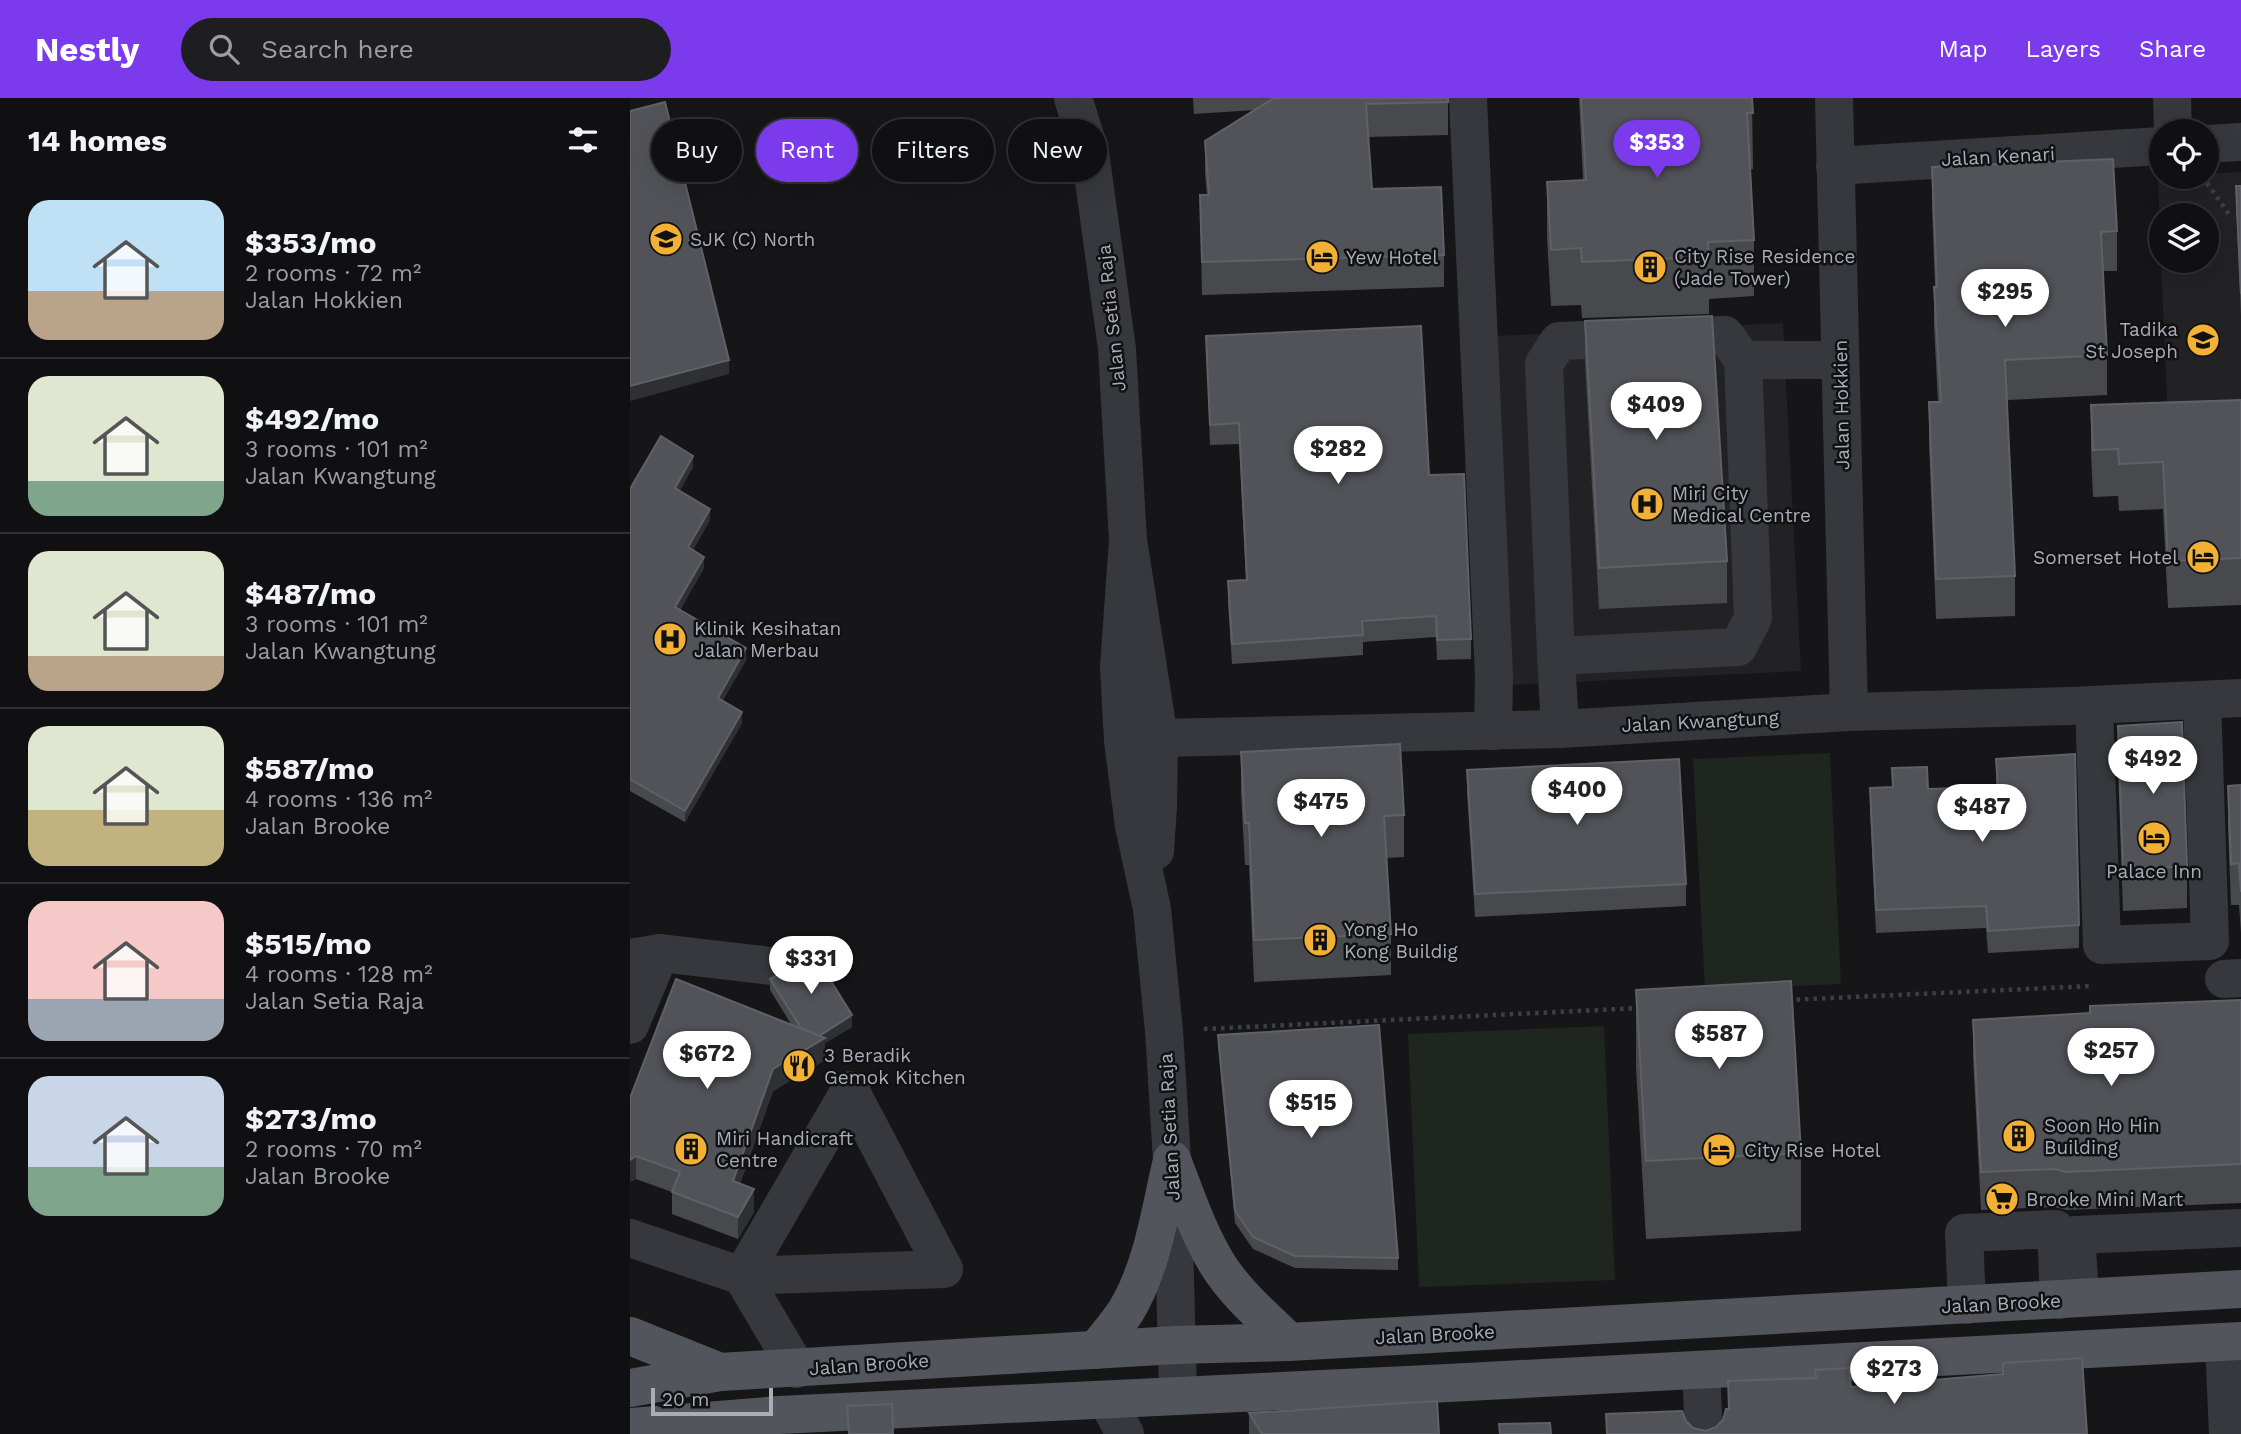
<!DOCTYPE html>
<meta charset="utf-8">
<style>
body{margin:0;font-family:"Work Sans",sans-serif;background:#1e1e20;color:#f1f3f6;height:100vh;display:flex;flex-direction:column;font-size:26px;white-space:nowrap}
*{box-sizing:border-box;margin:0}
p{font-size:23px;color:#9c9d9f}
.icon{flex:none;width:38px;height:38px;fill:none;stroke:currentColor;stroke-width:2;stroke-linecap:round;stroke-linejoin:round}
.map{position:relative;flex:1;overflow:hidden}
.panel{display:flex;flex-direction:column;background:#101012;width:630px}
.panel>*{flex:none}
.banner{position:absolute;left:21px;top:21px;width:665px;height:63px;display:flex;gap:14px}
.controls{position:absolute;left:1519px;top:21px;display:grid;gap:14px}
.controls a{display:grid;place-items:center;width:70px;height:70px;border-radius:50%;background:#101012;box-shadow:0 7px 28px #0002,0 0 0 2px #303032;font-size:35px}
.scale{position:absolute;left:21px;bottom:18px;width:122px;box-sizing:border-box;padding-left:7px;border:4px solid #a8adb8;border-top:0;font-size:19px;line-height:24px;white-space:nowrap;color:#a8adb8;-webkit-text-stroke:5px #111113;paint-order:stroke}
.price{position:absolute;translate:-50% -60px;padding:0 16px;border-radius:24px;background:#fff;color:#222;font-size:23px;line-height:46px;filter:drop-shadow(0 2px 4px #0008)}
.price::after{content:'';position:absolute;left:50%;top:42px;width:21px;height:16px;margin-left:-10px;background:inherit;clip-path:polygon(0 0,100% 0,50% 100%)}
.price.active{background:#7c3aed;color:#fff}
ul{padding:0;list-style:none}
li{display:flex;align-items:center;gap:21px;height:175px;padding:0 28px}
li+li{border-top:2px solid #303032}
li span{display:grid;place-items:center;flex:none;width:196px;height:140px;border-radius:21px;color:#555}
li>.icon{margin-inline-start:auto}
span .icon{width:84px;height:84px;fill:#fffc;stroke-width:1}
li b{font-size:30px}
h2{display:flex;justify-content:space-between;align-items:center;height:84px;padding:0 28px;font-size:30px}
.tag{padding:0 24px;border-radius:32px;background:#101012;box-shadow:0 7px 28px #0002,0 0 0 2px #303032;font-size:24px;line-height:63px}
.tag.active{background:#7c3aed;color:#fff}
header{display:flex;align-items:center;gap:42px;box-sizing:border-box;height:98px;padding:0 35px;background:#7c3aed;color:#fff}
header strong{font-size:33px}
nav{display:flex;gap:38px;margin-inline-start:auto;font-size:24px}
.search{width:490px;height:63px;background:#1e1e20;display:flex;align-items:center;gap:18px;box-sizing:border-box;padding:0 24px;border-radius:38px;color:#9c9d9f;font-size:26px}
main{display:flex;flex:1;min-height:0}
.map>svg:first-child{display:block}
.built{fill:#222225}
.green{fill:#1e261f}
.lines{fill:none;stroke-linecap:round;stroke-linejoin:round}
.path{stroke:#3d3f44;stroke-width:4.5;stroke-dasharray:3.5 5;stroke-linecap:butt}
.minor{stroke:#37383d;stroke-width:38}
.major{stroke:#53555c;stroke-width:38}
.wall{fill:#47494d}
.shaded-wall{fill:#2f3033}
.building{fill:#525359;stroke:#5f6168;stroke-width:2}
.labels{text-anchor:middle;stroke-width:5;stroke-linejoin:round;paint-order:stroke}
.street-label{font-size:19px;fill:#a8adb8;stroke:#111113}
.poi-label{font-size:19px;fill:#a8adb8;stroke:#111113;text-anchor:start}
</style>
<header>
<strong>Nestly</strong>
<div class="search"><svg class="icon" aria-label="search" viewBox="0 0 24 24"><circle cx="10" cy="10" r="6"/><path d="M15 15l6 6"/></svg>Search here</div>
<nav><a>Map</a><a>Layers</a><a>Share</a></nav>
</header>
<main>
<section class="panel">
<h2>14 homes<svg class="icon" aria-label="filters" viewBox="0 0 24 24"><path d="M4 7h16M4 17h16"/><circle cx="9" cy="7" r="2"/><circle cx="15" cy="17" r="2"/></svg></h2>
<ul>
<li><span style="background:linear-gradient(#bfe0f5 65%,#b9a48a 0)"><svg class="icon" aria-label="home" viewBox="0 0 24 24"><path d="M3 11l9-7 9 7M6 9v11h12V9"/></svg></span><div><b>$353/mo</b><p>2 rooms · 72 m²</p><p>Jalan Hokkien</p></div></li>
<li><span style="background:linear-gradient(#dfe7d0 75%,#7fa58c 0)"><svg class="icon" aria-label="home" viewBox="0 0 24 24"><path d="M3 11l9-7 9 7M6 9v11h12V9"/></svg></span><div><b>$492/mo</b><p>3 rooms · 101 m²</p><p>Jalan Kwangtung</p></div></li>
<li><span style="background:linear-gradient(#dfe7d0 75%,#b9a48a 0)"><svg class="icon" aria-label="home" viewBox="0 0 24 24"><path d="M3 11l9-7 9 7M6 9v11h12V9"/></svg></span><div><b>$487/mo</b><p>3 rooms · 101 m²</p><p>Jalan Kwangtung</p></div></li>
<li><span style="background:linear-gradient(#dfe7d0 60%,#c2b280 0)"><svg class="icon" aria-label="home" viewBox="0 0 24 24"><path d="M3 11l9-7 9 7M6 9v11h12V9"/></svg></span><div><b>$587/mo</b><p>4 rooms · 136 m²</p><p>Jalan Brooke</p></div></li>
<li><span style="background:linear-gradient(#f6c9c9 70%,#9aa5b1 0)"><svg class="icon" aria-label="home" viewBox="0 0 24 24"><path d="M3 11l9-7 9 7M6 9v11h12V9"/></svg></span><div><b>$515/mo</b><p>4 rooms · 128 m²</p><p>Jalan Setia Raja</p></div></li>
<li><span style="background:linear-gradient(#c9d6e8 65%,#7fa58c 0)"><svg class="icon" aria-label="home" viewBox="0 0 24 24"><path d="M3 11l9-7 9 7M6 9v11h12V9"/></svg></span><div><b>$273/mo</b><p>2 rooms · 70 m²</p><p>Jalan Brooke</p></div></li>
</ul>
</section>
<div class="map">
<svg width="1611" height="1336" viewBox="0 0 1611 1336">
<rect width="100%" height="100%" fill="#161618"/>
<g class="built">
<polygon points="1611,74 1611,321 1538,324 1531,163 1577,163 1577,117 1531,117 1531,160 1528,78 1577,79 1577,76"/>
<polygon points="1153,225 1171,573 881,587 863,238"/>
</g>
<g class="green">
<polygon points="1200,655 1211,886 1075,892 1063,661"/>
<polygon points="974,928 985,1182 789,1189 778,936"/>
</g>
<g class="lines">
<g class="path">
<polyline points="1577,85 1601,119"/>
<polyline points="1158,902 1461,888"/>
<polyline points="574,931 1010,910"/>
</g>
<g class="minor">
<polyline points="443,0 460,54 487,251 498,442 529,640 528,708 525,753"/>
<polyline points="838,0 864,578 863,633"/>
<polyline points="1204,0 1219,614"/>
<polyline points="1542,0 1543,33"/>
<polyline points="1577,46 1611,44"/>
<polyline points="1205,68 1531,48"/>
<polygon points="1095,237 1113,262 1123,520 1108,549 926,558 914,266 929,243"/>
<polyline points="1113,262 1210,262"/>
<polyline points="498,442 489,569 493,643 504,728 522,811 534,933 542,1062 548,1298"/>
<polyline points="926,558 930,631"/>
<polyline points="489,569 509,615 529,640 930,631 1219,614 1439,608 1611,600"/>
<polyline points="1464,607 1472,847 1580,843 1572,602"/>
<polyline points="0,860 30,855 141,868"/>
<polyline points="1594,881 1611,880"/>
<polyline points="0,927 30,855"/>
<polygon points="220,992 314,1171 112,1178"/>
<polyline points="0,1140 112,1178 167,1271"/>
<polyline points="1449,1181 1446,1137 1611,1130"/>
<polyline points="1337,1207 1334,1135 1426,1131 1429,1202"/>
<polyline points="1594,1244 1598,1336"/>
<polyline points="1071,1272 1074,1336"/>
<polyline points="477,1302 495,1336"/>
</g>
<g class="major">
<path d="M542 1062C556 1097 568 1135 588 1167 606 1196 635 1220 659 1244"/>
<polyline points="0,1238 90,1274"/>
<path d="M466 1252C476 1239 487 1227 496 1213 523 1168 530 1113 542 1062"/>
<polyline points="0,1290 90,1274 546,1247 659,1244 1611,1191"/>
<polyline points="0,1329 149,1317 818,1285 1611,1243"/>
</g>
</g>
<g class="wall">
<polygon points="563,0 818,0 818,37 738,39 742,91 814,157 814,189 572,197 570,97 577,97 575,76 575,43 625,12 564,16"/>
<polygon points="949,0 1122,0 1123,71 1120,71 1124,142 1124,198 1079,201 1079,216 952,220 951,207 921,208 917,140 917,84 953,82"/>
<polygon points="1302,69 1487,133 1487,173 1473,173 1477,257 1477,297 1377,302 1385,478 1385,518 1306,521 1299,344 1299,304 1308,304 1304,229 1304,189 1305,189 1302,109"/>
<polygon points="1606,88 1611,88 1611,218 1606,110"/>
<polygon points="955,223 1097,463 1097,505 969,511 955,264"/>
<polygon points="576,238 799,377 841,541 841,561 807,562 806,539 733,544 733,557 602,566 598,503 598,483 616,482 609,346 580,347"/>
<polygon points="1611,302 1611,507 1538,510 1533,411 1489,413 1488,398 1463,399 1461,354 1461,307"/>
<polygon points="63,369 49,393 80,422 63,452 74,470 50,512 116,562 93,602 112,625 55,724 0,693 0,391"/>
<polygon points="1488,628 1557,768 1557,810 1493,813 1488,670"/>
<polygon points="611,654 774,717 774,759 756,760 761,836 761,877 624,884 619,767 615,767 611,696"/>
<polygon points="1366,661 1449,827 1449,850 1358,855 1356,830 1246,835 1240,712 1240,690 1262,689 1262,670 1298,691 1366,689"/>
<polygon points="837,672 1056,786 1056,808 845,819 837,694"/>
<polygon points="1611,687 1611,835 1609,807 1601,807 1598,729 1598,688"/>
<polygon points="140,881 222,929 195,945 195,962 143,993 110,1086 124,1114 108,1141 42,1116 42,1094 6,1081 0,1084 0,1000 161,926 140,892"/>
<polygon points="1006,892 1171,1055 1171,1133 1016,1141 1006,970"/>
<polygon points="1611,902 1611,1105 1436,1112 1425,1109 1351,1112 1343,960 1343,922 1460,915"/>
<polygon points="588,937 768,1160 768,1172 665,1170 623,1151 605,1125 588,948"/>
<polygon points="619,1315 809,1336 619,1336"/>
</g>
<g class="shaded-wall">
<polygon points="99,262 99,276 0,303 0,288"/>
<polygon points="63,358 63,369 45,402 45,390"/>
<polygon points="80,411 80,422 58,461 58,449"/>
<polygon points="74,459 74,470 45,520 45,509"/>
<polygon points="116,550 116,562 88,611 88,600"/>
<polygon points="112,614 112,625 55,724 55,713"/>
<polygon points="222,917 222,929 195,945 195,962 143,993 103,1105 103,1083 143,971 179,944"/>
<polygon points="6,1058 6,1081 0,1084 0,1062"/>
<polygon points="124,1091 124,1114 108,1141 108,1119"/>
</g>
<g class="building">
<polygon points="644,0 818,0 818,4 736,6 742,91 811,89 814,157 572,164 570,97 579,97 575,43"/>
<polygon points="951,0 1122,0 1123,15 1117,15 1124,142 1078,144 1079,159 952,164 951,150 921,152 917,84 956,82"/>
<polygon points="35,4 99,262 0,288 0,13"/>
<polygon points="1483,61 1487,133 1471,134 1477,257 1375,262 1385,478 1306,481 1299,304 1311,304 1304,189 1307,189 1302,69"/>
<polygon points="1606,88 1611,88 1611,196"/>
<polygon points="1082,218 1097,463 969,470 955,223"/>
<polygon points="791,228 799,377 834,376 841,541 807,542 806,518 732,523 733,537 602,546 598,483 617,482 609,325 580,327 576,238"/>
<polygon points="1611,302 1611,460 1538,463 1533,364 1489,366 1488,351 1463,352 1461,307"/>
<polygon points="31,338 63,358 45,390 80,411 58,449 74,459 45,509 116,550 88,600 112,614 55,713 0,681 0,391"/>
<polygon points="1552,624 1557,768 1493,772 1488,628"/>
<polygon points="770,646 774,717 754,718 761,836 624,842 619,725 615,725 611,654"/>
<polygon points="1445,656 1449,827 1358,833 1356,808 1246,812 1240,690 1263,689 1262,670 1297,669 1298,691 1368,689 1366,661"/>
<polygon points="1049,661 1056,786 845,796 837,672"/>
<polygon points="1611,687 1611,794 1609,765 1601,766 1598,688"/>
<polygon points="183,854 222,917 189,938 171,930 140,881 150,876"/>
<polygon points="46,881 195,940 143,971 103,1083 124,1091 108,1119 42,1094 50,1074 6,1058 0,1062 0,1000"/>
<polygon points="1161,883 1171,1055 1016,1063 1006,892"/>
<polygon points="1611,902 1611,1066 1436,1074 1425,1071 1351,1074 1343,922 1460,915 1460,908"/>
<polygon points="749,927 768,1160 665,1158 623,1139 605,1113 588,937"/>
<polygon points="1452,1260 1457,1336 977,1336 976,1316 1052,1313 1056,1323 1063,1330 1076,1333 1086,1329 1093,1322 1096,1311 1099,1311 1098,1283 1186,1280 1185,1272 1219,1270 1221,1289 1373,1276 1373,1265"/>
<polygon points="807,1303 809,1336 632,1336 619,1315"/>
<polygon points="262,1306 263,1336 219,1336 217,1308"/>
<polygon points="920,1325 921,1336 870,1336 869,1326"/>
</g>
<defs>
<symbol id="school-disc" viewBox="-11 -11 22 22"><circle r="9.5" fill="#f2b134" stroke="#111113"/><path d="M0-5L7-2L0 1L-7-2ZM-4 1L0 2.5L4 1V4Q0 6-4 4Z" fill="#111"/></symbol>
<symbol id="hotel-disc" viewBox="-11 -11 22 22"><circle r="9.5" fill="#f2b134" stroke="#111113"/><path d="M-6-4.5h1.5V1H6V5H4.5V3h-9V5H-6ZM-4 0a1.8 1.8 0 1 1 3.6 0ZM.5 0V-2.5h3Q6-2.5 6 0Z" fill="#111"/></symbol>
<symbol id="building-disc" viewBox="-11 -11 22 22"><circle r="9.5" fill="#f2b134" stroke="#111113"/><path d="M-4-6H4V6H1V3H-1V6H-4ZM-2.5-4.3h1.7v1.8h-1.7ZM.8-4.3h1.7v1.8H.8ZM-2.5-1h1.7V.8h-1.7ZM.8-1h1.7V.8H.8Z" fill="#111"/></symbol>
<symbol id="hospital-disc" viewBox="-11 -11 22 22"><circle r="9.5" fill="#f2b134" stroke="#111113"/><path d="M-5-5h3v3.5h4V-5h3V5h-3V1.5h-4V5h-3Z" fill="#111"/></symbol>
<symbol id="restaurant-disc" viewBox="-11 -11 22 22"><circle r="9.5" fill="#f2b134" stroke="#111113"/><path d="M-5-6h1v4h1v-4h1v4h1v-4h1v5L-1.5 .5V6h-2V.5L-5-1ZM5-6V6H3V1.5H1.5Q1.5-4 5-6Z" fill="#111"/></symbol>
<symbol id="supermarket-disc" viewBox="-11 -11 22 22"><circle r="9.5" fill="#f2b134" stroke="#111113"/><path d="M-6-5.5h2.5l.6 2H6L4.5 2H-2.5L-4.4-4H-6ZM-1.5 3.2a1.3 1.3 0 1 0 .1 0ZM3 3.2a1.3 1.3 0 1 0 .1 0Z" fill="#111"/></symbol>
</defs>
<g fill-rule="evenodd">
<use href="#school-disc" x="17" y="122" width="38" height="38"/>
<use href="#hotel-disc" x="673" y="140" width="38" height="38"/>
<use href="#building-disc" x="1001" y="150" width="38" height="38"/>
<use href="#school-disc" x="1554" y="223" width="38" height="38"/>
<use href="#hospital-disc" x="998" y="387" width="38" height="38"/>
<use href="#hotel-disc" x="1554" y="440" width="38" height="38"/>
<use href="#hospital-disc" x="21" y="522" width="38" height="38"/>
<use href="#hotel-disc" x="1505" y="721" width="38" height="38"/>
<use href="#building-disc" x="671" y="823" width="38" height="38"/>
<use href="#restaurant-disc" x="150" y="949" width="38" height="38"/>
<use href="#building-disc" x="1370" y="1019" width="38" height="38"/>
<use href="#building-disc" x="42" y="1032" width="38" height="38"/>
<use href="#hotel-disc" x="1070" y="1033" width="38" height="38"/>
<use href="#supermarket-disc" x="1353" y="1082" width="38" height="38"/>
</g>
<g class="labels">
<g class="street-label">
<text transform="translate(1368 58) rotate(-3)" y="7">Jalan Kenari</text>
<text transform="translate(481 220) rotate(-96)" y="7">Jalan Setia Raja</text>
<text transform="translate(1211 307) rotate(-91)" y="7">Jalan Hokkien</text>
<text transform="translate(1070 623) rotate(-3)" y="7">Jalan Kwangtung</text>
<text transform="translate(539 1029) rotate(-93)" y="7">Jalan Setia Raja</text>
<text transform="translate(1371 1205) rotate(-3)" y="7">Jalan Brooke</text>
<text transform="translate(805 1236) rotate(-3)" y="7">Jalan Brooke</text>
<text transform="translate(239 1266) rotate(-4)" y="7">Jalan Brooke</text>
</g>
<g class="poi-label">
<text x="60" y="148">SJK (C) North</text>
<text x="1044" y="165">City Rise Residence<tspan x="1044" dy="22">(Jade Tower)</tspan></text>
<text x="716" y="166">Yew Hotel</text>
<text x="1548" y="238" text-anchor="end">Tadika<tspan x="1548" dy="22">St Joseph</tspan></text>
<text x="1042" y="402">Miri City<tspan x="1042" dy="22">Medical Centre</tspan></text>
<text x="1548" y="466" text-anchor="end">Somerset Hotel</text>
<text x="64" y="537">Klinik Kesihatan<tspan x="64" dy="22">Jalan Merbau</tspan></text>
<text x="1524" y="780" text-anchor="middle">Palace Inn</text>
<text x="714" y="838">Yong Ho<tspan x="714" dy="22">Kong Buildig</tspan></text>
<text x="194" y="964">3 Beradik<tspan x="194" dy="22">Gemok Kitchen</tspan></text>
<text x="1414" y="1034">Soon Ho Hin<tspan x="1414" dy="22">Building</tspan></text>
<text x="86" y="1047">Miri Handicraft<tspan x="86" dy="22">Centre</tspan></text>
<text x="1114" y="1059">City Rise Hotel</text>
<text x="1396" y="1108">Brooke Mini Mart</text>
</g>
</g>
</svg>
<div class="controls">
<a><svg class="icon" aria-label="locate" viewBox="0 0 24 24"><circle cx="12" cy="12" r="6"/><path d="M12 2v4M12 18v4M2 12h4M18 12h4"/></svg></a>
<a><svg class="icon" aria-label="layers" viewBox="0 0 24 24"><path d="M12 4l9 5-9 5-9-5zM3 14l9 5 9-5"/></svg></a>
</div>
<div class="scale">20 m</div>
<b class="price active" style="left:1027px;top:82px">$353</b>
<b class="price" style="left:1375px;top:231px">$295</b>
<b class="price" style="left:1026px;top:344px">$409</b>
<b class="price" style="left:708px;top:388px">$282</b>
<b class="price" style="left:1523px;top:698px">$492</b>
<b class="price" style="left:947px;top:729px">$400</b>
<b class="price" style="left:691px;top:741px">$475</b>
<b class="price" style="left:1352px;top:746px">$487</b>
<b class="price" style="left:181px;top:898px">$331</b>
<b class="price" style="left:1089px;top:973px">$587</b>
<b class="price" style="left:1481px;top:990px">$257</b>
<b class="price" style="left:77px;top:993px">$672</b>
<b class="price" style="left:681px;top:1042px">$515</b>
<b class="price" style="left:1264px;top:1308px">$273</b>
<div class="banner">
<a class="tag">Buy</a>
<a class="tag active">Rent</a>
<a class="tag">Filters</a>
<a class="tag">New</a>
</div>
</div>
</main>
